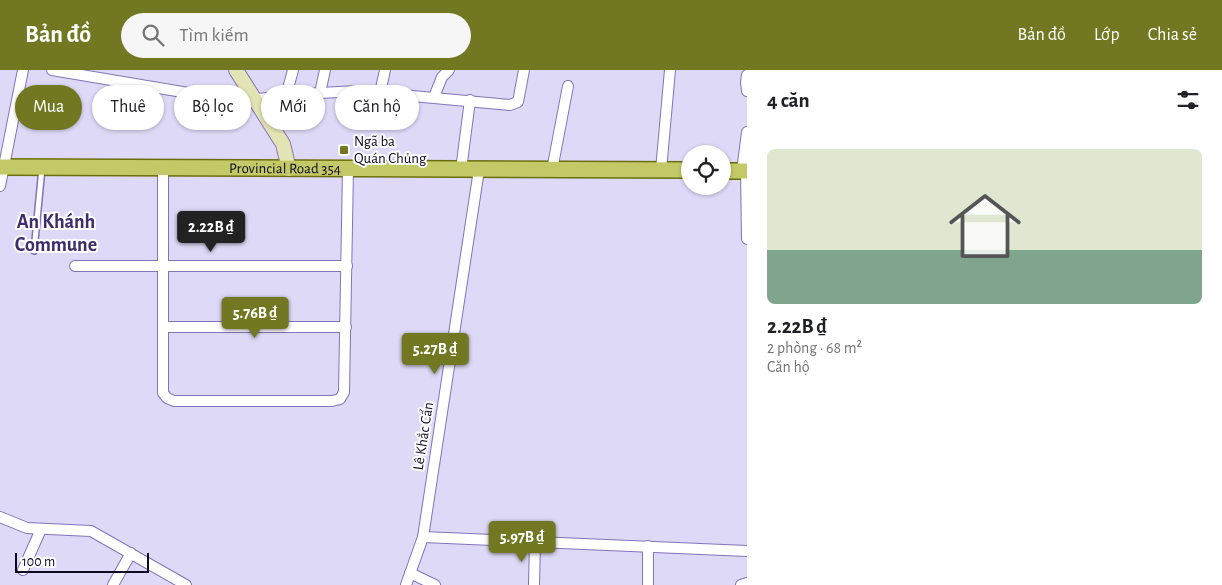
<!DOCTYPE html>
<html lang="vi">
<meta charset="utf-8">
<style>
body{margin:0;font-family:"Alegreya Sans",sans-serif;background:#f6f6f6;color:#202124;height:100vh;display:flex;flex-direction:column;font-size:19px;white-space:nowrap}
*{box-sizing:border-box;margin:0}
p{font-size:16px;color:#757577}
.icon{flex:none;width:28px;height:28px;fill:none;stroke:currentColor;stroke-width:2;stroke-linecap:round;stroke-linejoin:round}
.map{position:relative;flex:1;overflow:hidden}
.sheet{display:flex;flex-direction:column;background:#fff;width:475px}
.sheet>*{flex:none}
.banner{position:absolute;left:15px;top:15px;width:475px;height:45px;display:flex;gap:10px}
.fabs{position:absolute;left:681px;top:75px;display:grid;gap:10px}
.fabs a{display:grid;place-items:center;width:50px;height:50px;border-radius:50%;background:#fff;box-shadow:0 1px 4px #0004;font-size:25px}
.scale{position:absolute;left:15px;bottom:12px;width:134px;box-sizing:border-box;padding-left:5px;border:2px solid #0f0821;border-top:0;font-size:14px;line-height:18px;white-space:nowrap;color:#0f0821;-webkit-text-stroke:4px #fefefe;paint-order:stroke}
.price{position:absolute;translate:-50% -42px;padding:0 11px;border-radius:5px;background:#727821;color:#fff;font-size:16px;line-height:32px;filter:drop-shadow(0 1px 2px #0008)}
.price::after{content:'';position:absolute;left:50%;top:30px;width:15px;height:11px;margin-left:-8px;background:inherit;clip-path:polygon(0 0,100% 0,50% 100%)}
.price.on{background:#222;color:#fff}
ul{padding:0;list-style:none}
li{display:grid;align-content:center;gap:10px;height:265px;padding:0 20px}
li span{display:grid;place-items:center;height:155px;border-radius:8px;color:#555}
li>.icon{margin-inline-start:auto}
span .icon{width:90px;height:90px;fill:#fffc;stroke-width:1}
li b{font-size:21px}
h2{display:flex;justify-content:space-between;align-items:center;height:60px;padding:0 20px;font-size:21px}
.tag{padding:0 18px;border-radius:22px;background:#fff;box-shadow:0 1px 4px #0004;font-size:18px;line-height:45px}
.tag.on{background:#727821;color:#fff}
header{display:flex;align-items:center;gap:30px;box-sizing:border-box;height:70px;padding:0 25px;background:#727821;color:#fff}
header strong{font-size:24px}
nav{display:flex;gap:28px;margin-inline-start:auto;font-size:18px}
.search{width:350px;height:45px;background:#f6f6f6;display:flex;align-items:center;gap:12px;box-sizing:border-box;padding:0 18px;border-radius:28px;color:#757577;font-size:19px}
main{display:flex;flex:1;min-height:0}
.map>svg:first-child{display:block}
.lines{fill:none;stroke-linecap:round;stroke-linejoin:round}
.lane-casing{stroke:#8373b9;stroke-width:8}
.street-casing{stroke:#8373b9;stroke-width:12}
.secondary-casing{stroke:#8373b9;stroke-width:16}
.primary-casing{stroke:#6b6e0c;stroke-width:18}
.lane{stroke:#fff;stroke-width:5}
.street{stroke:#fff;stroke-width:10}
.secondary{stroke:#e2e4b3;stroke-width:14}
.primary{stroke:#c4c967;stroke-width:15}
.poi-dot{fill:#727821;stroke:#fefefe;stroke-width:2}
.labels{text-anchor:middle;stroke-width:4;stroke-linejoin:round;paint-order:stroke}
.poi-label{font-size:15px;fill:#0f0821;stroke:#fefefe;text-anchor:start}
.street-label{font-size:15px;fill:#0f0821;stroke:#fefefe}
.district-label{font-size:20px;font-weight:bold;fill:#3e2c6b;stroke:#fefefe}
</style>
<header>
<strong>Bản đồ</strong>
<div class="search"><svg class="icon" aria-label="search" viewBox="0 0 24 24"><circle cx="10" cy="10" r="6"/><path d="M15 15l6 6"/></svg>Tìm kiếm</div>
<nav><a>Bản đồ</a><a>Lớp</a><a>Chia sẻ</a></nav>
</header>
<main>
<div class="map">
<svg width="747" height="515" viewBox="0 0 747 515">
<rect width="100%" height="100%" fill="#ded9f7"/>
<g class="lines">
<defs>
<polyline id="lane" points="34,181 42,98"/>
<g id="street">
<polyline points="52,0 236,31 320,23 358,21 510,35 518,32 524,0"/>
<polyline points="747,5 746,12 747,21"/>
<polyline points="320,23 325,0"/>
<polyline points="380,23 385,0"/>
<polyline points="286,26 293,0"/>
<polyline points="434,27 442,7 449,0"/>
<polyline points="163,98 163,323 167,328 174,331 332,331 340,329 344,322 348,99"/>
<polyline points="461,100 470,30"/>
<polyline points="552,100 568,16"/>
<polyline points="661,100 670,0"/>
<polyline points="742,101 747,62"/>
<polyline points="746,101 747,169"/>
<polyline points="0,116 23,0"/>
<polyline points="75,196 347,196"/>
<polyline points="164,257 346,257"/>
<polyline points="0,447 27,458 91,461 186,515"/>
<polyline points="423,467 747,481"/>
<polyline points="23,500 41,459"/>
<polyline points="410,503 435,515"/>
<polyline points="113,515 131,483"/>
<polyline points="406,515 423,467 479,100"/>
<polyline points="534,515 535,472"/>
<polyline points="648,515 648,476"/>
<polyline points="741,515 747,513"/>
</g>
<polyline id="secondary" points="236,0 283,74 289,99"/>
<g id="primary">
<path id="s1" d="M0 97 690 100"/>
<polyline points="722,101 747,101"/>
</g>
</defs>
<use href="#lane" class="lane-casing"/>
<use href="#street" class="street-casing"/>
<use href="#secondary" class="secondary-casing"/>
<use href="#primary" class="primary-casing"/>
<use href="#lane" class="lane"/>
<use href="#street" class="street"/>
<use href="#secondary" class="secondary"/>
<use href="#primary" class="primary"/>
</g>
<rect class="poi-dot" x="339" y="75" width="10" height="10" rx="2.5"/>
<g class="labels">
<g class="poi-label">
<text x="354" y="76">Ngã ba<tspan x="354" dy="17">Quán Chủng</tspan></text>
</g>
<g class="street-label">
<text dy="5" stroke="none"><textPath href="#s1" startOffset="285">Provincial Road 354</textPath></text>
<text transform="translate(423 366) rotate(-81)" y="5">Lê Khắc Cẩn</text>
</g>
<g class="district-label">
<text x="56" y="158">An Khánh<tspan x="56" dy="23">Commune</tspan></text>
</g>
</g>
</svg>
<div class="fabs">
<a><svg class="icon" aria-label="locate" viewBox="0 0 24 24"><circle cx="12" cy="12" r="6"/><path d="M12 2v4M12 18v4M2 12h4M18 12h4"/></svg></a>
</div>
<div class="scale">100 m</div>
<b class="price on" style="left:211px;top:183px">2.22B ₫</b>
<b class="price" style="left:255px;top:269px">5.76B ₫</b>
<b class="price" style="left:435px;top:305px">5.27B ₫</b>
<b class="price" style="left:522px;top:493px">5.97B ₫</b>
<div class="banner">
<a class="tag on">Mua</a>
<a class="tag">Thuê</a>
<a class="tag">Bộ lọc</a>
<a class="tag">Mới</a>
<a class="tag">Căn hộ</a>
</div>
</div>
<section class="sheet">
<h2>4 căn<svg class="icon" aria-label="filters" viewBox="0 0 24 24"><path d="M4 7h16M4 17h16"/><circle cx="9" cy="7" r="2"/><circle cx="15" cy="17" r="2"/></svg></h2>
<ul>
<li><span style="background:linear-gradient(#dfe7d0 65%,#7fa58c 0)"><svg class="icon" aria-label="home" viewBox="0 0 24 24"><path d="M3 11l9-7 9 7M6 9v11h12V9"/></svg></span><div><b>2.22B ₫</b><p>2 phòng · 68 m²</p><p>Căn hộ</p></div></li>
</ul>
</section>
</main>
